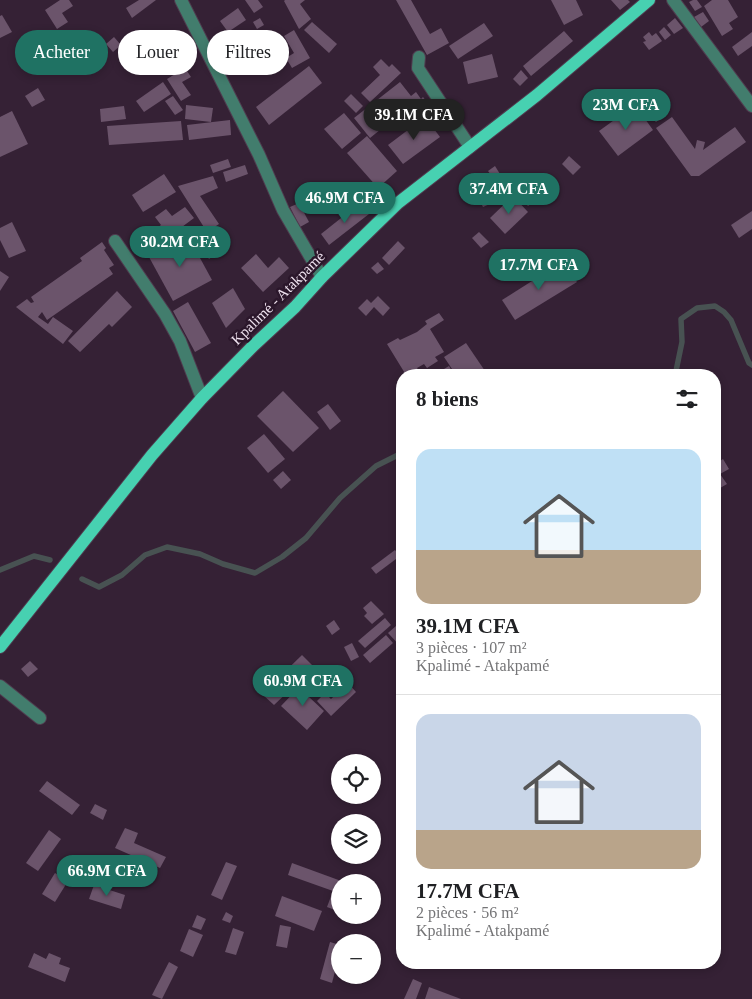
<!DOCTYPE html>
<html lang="fr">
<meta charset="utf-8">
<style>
body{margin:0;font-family:Georgia,serif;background:#f2f2f2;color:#202124;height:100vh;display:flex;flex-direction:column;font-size:19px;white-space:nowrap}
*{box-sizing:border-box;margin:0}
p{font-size:16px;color:#757577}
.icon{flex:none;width:28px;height:28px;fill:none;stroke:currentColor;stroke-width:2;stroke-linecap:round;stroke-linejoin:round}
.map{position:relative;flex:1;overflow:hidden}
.details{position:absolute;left:396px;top:369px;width:325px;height:600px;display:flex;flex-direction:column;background:#fff;border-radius:20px;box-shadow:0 2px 8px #0003}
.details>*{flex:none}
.banner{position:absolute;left:15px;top:30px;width:306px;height:45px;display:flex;gap:10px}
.buttons{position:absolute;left:331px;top:754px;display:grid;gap:10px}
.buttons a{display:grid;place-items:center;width:50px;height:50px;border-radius:50%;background:#fff;box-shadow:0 2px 8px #0003;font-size:25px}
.price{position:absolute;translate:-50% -42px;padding:0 11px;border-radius:18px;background:#1f7263;color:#fff;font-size:16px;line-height:32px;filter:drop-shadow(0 1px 2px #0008)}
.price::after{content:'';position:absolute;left:50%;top:30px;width:15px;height:11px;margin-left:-8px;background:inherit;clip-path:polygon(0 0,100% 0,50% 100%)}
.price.selected{background:#222;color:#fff}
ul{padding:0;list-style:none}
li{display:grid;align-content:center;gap:10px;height:265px;padding:0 20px}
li+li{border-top:1px solid #e0e0e0}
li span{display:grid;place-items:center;height:155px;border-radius:15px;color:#555}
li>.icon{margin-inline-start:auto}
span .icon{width:90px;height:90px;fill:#fffc;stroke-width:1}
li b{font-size:21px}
h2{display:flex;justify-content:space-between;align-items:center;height:60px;padding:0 20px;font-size:21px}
.pill{padding:0 18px;border-radius:22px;background:#fff;box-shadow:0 2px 8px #0003;font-size:18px;line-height:45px}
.pill.selected{background:#1f7263;color:#fff}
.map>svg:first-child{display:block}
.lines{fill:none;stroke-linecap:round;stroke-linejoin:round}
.stream{stroke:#485252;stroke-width:5.5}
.building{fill:#6b546b}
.minor-casing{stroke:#4f3c4f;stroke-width:14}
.major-casing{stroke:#4f3c4f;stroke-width:14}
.minor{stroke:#427d6d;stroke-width:12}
.major{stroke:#47d1b1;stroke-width:12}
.labels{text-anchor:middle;stroke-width:5;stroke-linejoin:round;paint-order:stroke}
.street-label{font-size:15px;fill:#efe2ef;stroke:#2b172b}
</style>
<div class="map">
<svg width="752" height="999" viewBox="0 0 752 999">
<rect width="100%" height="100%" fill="#352135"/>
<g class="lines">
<g class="stream">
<polyline points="669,375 676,371 682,342 681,319 697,308 715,306 724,312 731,320 749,363 752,365"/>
<polyline points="0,570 34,556 50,560"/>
<polyline points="82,579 99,587 122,575 145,555 167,547 200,554 223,564 255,573 282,557 306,538 340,498 376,466 402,453"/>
</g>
</g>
<g class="building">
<polygon points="60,0 69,0 73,6 62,13 68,22 57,29 45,10"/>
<polygon points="139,0 156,0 132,18 126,8"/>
<polygon points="245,0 258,0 263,7 254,13"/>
<polygon points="285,0 305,0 300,4 311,19 299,29 284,1"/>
<polygon points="396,0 411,0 430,34 441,28 449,43 427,55"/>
<polygon points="551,0 576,0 583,15 564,25"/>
<polygon points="611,0 628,0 630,2 620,10"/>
<polygon points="693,0 697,0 702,7 695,11 689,2"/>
<polygon points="712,0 728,0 738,17 729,23 733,29 722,36 704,6"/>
<polygon points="238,8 246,20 228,32 220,21"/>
<polygon points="703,12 709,21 701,27 694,17"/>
<polygon points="2,15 12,32 0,38 0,16"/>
<polygon points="260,18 264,25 257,29 253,22"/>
<polygon points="675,18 683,28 674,34 667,25"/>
<polygon points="312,22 337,44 329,53 304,30"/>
<polygon points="484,23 493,36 458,59 449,46"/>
<polygon points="664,27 671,35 665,40 659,32"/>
<polygon points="294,30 310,58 292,68 286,58 294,53 284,36"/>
<polygon points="564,31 573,41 531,76 523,66"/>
<polygon points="94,32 102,41 76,62 68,52"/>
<polygon points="649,32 652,36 656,33 662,41 649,50 643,42 646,41 643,37"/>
<polygon points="752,32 752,46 738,56 732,47"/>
<polygon points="174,34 190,60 178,68 162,41"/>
<polygon points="266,36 272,45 247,62 241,52"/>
<polygon points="114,37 121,45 113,52 106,44"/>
<polygon points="492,54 498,77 468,84 463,62"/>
<polygon points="381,59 389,67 392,64 401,73 370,102 361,93 380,75 373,67"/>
<polygon points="309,66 322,83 269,125 256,107"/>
<polygon points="185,68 191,77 182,82 191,95 181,101 167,79"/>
<polygon points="521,70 528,78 520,86 513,79"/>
<polygon points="163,82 171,94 144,112 136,101"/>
<polygon points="400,82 411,96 416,92 421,99 423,97 430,106 403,126 396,117 370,138 354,118"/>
<polygon points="38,88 45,100 32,107 25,96"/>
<polygon points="351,94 363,106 356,113 344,101"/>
<polygon points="173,96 183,110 175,115 165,101"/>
<polygon points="186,105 213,108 211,122 185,119"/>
<polygon points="635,105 653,130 618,156 599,131"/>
<polygon points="665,105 670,110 656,122 651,117"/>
<polygon points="124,106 126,119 101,122 100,109"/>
<polygon points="12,111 28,144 0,157 0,117"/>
<polygon points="344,113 361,133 342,149 324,129"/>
<polygon points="425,117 440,137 403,164 388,145"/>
<polygon points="672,117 695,149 697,140 705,142 703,150 735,127 746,142 699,176 691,176 656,128"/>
<polygon points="230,120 231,135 189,140 187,125"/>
<polygon points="181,121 183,140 109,145 107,126"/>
<polygon points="367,136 397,171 378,188 347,153"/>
<polygon points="569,156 581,167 573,175 562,164"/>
<polygon points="228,159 231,167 213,173 210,165"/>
<polygon points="245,165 248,174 226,182 223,172"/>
<polygon points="495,166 500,174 494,179 488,171"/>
<polygon points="164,174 176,192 143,212 132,195"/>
<polygon points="213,176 218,188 200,196 219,224 207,232 178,186"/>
<polygon points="483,185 492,203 483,207 474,189"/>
<polygon points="526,189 535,201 528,206 518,195"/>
<polygon points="513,196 528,212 505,234 490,218"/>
<polygon points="299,203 309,222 300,227 290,207"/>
<polygon points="360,203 369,214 329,245 321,234"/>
<polygon points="185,207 194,218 147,253 139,242 161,225 155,217 166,209 172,216"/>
<polygon points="752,211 752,229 739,238 731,225"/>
<polygon points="12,222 26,251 9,258 0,240 0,228"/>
<polygon points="479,232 489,242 481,248 472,238"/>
<polygon points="220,235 224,243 214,248 210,240"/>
<polygon points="188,236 212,280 173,301 149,257"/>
<polygon points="398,241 405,248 389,265 382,258"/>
<polygon points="102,242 106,248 104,250 114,265 109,268 113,274 47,320 42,312 38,317 48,324 53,317 73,331 63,344 16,307 27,299 31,303 34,302 31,297 82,261 80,258"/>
<polygon points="208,242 216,254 209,259 200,246"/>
<polygon points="256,254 268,268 279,257 289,268 263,292 241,268"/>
<polygon points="378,262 384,269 377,274 371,268"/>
<polygon points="562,262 577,282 515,320 502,300"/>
<polygon points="0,271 9,277 0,291"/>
<polygon points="233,288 245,309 226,328 212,303"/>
<polygon points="117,291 132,307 112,327 109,324 80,352 68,341"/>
<polygon points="378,296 390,308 383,316 374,307 366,316 358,308 367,299 371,303"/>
<polygon points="188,302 211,343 195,352 173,311"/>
<polygon points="439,313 444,320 430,329 444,352 435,357 438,361 427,368 424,364 417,368 422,375 406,375 387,344 398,338 400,340 417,332 427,324 425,321"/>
<polygon points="466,343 485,371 479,375 456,375 444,357"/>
<polygon points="449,366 454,375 434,375"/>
<polygon points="283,391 319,428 293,452 257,416"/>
<polygon points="328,404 341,421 330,430 317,412"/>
<polygon points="264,434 285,459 268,473 247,448"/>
<polygon points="723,459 729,469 720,474 727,484 715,491 715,464"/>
<polygon points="283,471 291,480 281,489 273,480"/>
<polygon points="395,550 400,556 376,574 371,568"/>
<polygon points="371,601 384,614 372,624 364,616 367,613 363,608"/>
<polygon points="385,618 391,625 365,648 358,641"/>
<polygon points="334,620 340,629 332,635 326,626"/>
<polygon points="396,626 402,633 402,648 388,633"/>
<polygon points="386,635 393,643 370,663 363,655"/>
<polygon points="352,643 359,657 351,661 344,647"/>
<polygon points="302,655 314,667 274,705 262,694"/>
<polygon points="30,661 38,669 28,677 21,669"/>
<polygon points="348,683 356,692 331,716 317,701 325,693 331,699"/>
<polygon points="302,684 312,693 309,697 324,711 307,730 281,706"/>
<polygon points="47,781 80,805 72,815 39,791"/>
<polygon points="95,804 107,810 103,820 90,813"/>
<polygon points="125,828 138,833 134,843 166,857 160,868 115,848"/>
<polygon points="49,830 61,839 38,871 26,863"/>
<polygon points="226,862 237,866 222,900 211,895"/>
<polygon points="292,863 344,882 340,882 340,912 327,907 333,891 288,875"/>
<polygon points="55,873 68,881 55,902 42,894"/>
<polygon points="94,885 125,895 121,909 89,899"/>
<polygon points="282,896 322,911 314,931 275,916"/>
<polygon points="226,912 233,916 230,923 222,920"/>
<polygon points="197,915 206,919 201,930 192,927"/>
<polygon points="280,925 291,927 287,948 276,946"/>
<polygon points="233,928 244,932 236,955 225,952"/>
<polygon points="189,929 203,935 193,957 180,951"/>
<polygon points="330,942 340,945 340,952 332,983 320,979"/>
<polygon points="34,953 46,959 49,953 61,958 59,964 70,968 65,982 28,967"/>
<polygon points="169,962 178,967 162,999 152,995"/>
<polygon points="413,979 422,983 416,999 404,999"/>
<polygon points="429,987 461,999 425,999"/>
</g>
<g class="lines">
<defs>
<g id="minor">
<polyline points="181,0 259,155 283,210 322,277"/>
<polyline points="673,0 752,106"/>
<polyline points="419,57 418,68 470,147"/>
<polyline points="115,241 165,314 180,341 202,398"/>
<polyline points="0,686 40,718"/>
</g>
<polyline id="major" points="0,647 152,455 202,398 254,345 295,307 322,277 398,203 537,95 649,0"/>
</defs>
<use href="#minor" class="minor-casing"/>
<use href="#major" class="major-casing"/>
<use href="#minor" class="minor"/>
<use href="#major" class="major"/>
</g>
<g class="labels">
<g class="street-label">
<text transform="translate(278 298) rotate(-45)" y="5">Kpalimé - Atakpamé</text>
</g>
</g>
</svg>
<div class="buttons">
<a><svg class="icon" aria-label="locate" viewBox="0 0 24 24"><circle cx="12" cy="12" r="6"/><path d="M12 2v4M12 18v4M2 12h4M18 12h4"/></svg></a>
<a><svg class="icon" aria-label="layers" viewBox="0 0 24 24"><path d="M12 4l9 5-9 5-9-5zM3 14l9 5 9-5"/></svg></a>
<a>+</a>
<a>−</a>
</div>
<b class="price" style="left:626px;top:131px">23M CFA</b>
<b class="price selected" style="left:414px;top:141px">39.1M CFA</b>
<b class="price" style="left:509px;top:215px">37.4M CFA</b>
<b class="price" style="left:345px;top:224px">46.9M CFA</b>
<b class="price" style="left:180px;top:268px">30.2M CFA</b>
<b class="price" style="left:539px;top:291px">17.7M CFA</b>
<b class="price" style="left:303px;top:707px">60.9M CFA</b>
<b class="price" style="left:107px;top:897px">66.9M CFA</b>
<div class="banner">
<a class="pill selected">Acheter</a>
<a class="pill">Louer</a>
<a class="pill">Filtres</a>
</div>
<section class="details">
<h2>8 biens<svg class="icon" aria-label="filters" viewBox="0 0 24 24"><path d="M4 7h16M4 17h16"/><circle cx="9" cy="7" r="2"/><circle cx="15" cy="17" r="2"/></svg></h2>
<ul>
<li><span style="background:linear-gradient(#bfe0f5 65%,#b9a48a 0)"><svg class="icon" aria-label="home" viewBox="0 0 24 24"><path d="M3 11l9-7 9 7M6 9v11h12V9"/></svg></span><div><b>39.1M CFA</b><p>3 pièces · 107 m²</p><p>Kpalimé - Atakpamé</p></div></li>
<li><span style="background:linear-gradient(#c9d6e8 75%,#b9a48a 0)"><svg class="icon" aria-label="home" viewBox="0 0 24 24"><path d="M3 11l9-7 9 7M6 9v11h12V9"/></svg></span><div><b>17.7M CFA</b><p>2 pièces · 56 m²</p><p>Kpalimé - Atakpamé</p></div></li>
</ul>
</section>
</div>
